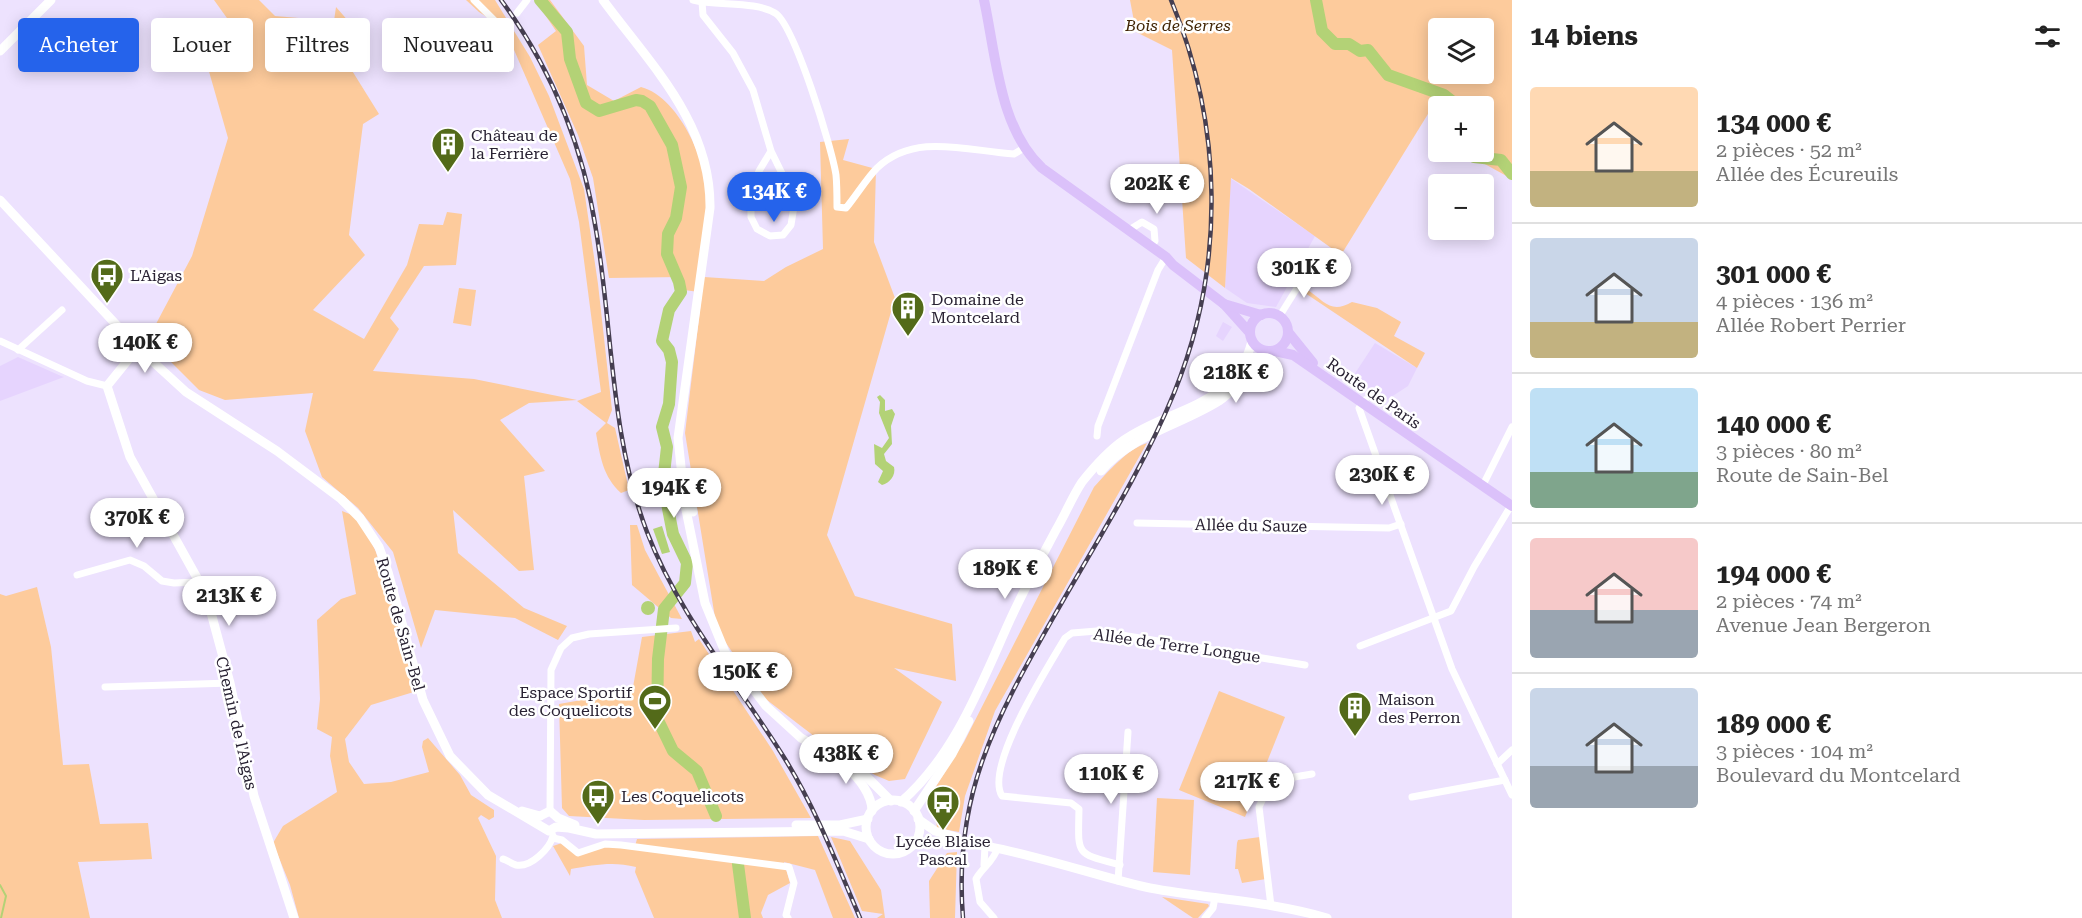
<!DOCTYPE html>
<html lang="fr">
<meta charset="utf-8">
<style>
body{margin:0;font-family:"Roboto Serif",serif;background:#f6f6f6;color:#222;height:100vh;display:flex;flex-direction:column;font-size:22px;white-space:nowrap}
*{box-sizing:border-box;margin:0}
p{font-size:20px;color:#767676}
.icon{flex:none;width:33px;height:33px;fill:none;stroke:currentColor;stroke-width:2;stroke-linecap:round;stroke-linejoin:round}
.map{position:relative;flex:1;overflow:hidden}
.panel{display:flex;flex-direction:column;background:#fff;width:570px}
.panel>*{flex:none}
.top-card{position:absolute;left:18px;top:18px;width:570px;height:54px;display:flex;gap:12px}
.buttons{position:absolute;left:1428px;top:18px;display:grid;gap:12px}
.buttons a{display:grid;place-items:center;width:66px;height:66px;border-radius:6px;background:#fff;box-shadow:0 3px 15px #0003;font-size:30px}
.price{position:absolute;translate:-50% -51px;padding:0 14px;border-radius:21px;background:#fff;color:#222;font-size:20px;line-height:39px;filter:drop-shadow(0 2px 3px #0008)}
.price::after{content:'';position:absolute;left:50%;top:36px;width:18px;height:14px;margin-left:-9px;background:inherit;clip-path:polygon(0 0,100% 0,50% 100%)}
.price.active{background:#2563eb;color:#fff}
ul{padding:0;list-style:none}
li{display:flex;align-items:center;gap:18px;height:150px;padding:0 18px}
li+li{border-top:2px solid #e0e0e0}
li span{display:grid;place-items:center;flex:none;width:168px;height:120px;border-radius:6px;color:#555}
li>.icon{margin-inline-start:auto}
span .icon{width:72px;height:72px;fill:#fffc;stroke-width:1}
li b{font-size:26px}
h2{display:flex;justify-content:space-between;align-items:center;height:72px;padding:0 18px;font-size:26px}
.chip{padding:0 21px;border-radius:6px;background:#fff;box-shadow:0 3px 15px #0003;font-size:21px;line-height:54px}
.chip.active{background:#2563eb;color:#fff}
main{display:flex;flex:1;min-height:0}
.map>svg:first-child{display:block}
.built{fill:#e6d4fe}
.green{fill:#fdcb9c;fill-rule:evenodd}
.water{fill:#b3d276}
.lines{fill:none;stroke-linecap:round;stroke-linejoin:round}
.stream{stroke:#b3d276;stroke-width:2}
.river{stroke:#b3d276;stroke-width:12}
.street{stroke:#fff;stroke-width:7}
.secondary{stroke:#fff;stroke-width:9}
.primary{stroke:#dbc1fa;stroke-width:10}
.rail-casing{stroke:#463f51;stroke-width:4.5}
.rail{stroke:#fff;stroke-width:2;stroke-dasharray:7;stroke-linecap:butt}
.labels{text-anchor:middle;stroke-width:5;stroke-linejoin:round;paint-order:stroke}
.park-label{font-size:16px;font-style:italic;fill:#422606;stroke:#fff}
.poi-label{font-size:16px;fill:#292233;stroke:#fff;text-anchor:start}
.street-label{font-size:16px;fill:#292233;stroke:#fff}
</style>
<main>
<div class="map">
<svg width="1512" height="918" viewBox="0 0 1512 918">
<rect width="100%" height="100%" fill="#ede2fe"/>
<g class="built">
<polygon points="1230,178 1315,236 1276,307 1247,303 1225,288"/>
<polygon points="1223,322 1232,327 1223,341 1216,336"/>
<polygon points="1375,343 1417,368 1408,386 1382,403 1350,381"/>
<polygon points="18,357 61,376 64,377 0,401 0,366"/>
</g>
<g class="green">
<polygon points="214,0 259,0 275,16 334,21 336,7 357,31 351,69 379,114 363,124 349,235 365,255 313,310 364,339 407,265 419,224 443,225 447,212 462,214 456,265 424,266 390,318 399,329 373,371 474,379 577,400 529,403 500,420 545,471 524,476 534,570 519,571 453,510 458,553 524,608 567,626 558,640 515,618 435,610 421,648 393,552 358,508 322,477 305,431 313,393 225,400 199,390 148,339 192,256 228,138 206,61 242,39"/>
<path d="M466 0H495L530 57 549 96 584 189 598 284 612 410 607 423 615 428 629 490 621 493C603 477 600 456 596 433L606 423 577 401 601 392 579 222 570 179 505 29 479 12Z"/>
<path d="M535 0H550L584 46 587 85 614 101 641 87C682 98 710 170 710 209 709 236 702 265 699 292L684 290 681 277 609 278 593 178 578 135 538 45 556 31Z"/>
<path d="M1130 0H1512V179L1463 152H1484V106H1439L1436 101 1341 255 1249 189 1231 178 1225 288 1186 258 1172 50 1136 32ZM1484 28V74H1438V28Z"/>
<polygon points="849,139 843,160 876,169 874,242 895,298 827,535 855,596 952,624 956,681 894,668 942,702 905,779 889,781 875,775 827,746 763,697 717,630 685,433 704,277 764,281 786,267 823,249 820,142"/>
<polygon points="459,288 476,290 471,326 453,323"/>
<path d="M1308 290C1325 302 1331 314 1352 302L1377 308 1401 322 1394 336 1425 353 1417 368 1305 293Z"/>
<path d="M1147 443 995 711 965 796 959 832 937 828 935 811 928 799 964 742 1094 487C1109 471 1126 450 1147 443Z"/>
<polygon points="342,511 360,518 376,552 417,691 371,705 345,739 349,762 364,784 391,782 429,772 422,747 423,741 428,738 460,775 471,795 494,810 494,817 489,820 481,815 478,818 496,856 495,900 502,918 299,918 290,885 273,843 283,826 337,792 330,756 332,737 317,729 320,699 317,620 341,599 356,594"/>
<polygon points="630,525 637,525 645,550 682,619 671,618 632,585"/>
<polygon points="37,587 51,647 63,765 89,764 100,824 148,823 152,859 78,862 90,918 0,918 0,594 6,596"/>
<polygon points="691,631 695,642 699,639 773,751 811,818 644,820 569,816 562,808 559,704 610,695 633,687 642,637"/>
<polygon points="1219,691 1285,717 1245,817 1179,790"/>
<polygon points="1157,798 1194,800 1190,875 1153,872"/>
<path d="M818 836 855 918H833L815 870 784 862 790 883 768 895 761 913 763 918H654L635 872 636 867C613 861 594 865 571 869L570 876 553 846 565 842 573 851 605 844 635 846 637 839Z"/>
<polygon points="831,837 850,841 881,890 885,918 877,918 883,914 862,911"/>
<polygon points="1260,837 1266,879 1242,883 1238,869 1235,869 1237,843 1238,840"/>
<polygon points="957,852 955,918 930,918 929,881 947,853"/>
<polygon points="1162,897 1208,904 1209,906 1198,918 1193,918"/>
</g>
<g class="water">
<path d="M880 395 885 400V411L892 409 895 414 891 426 892 444 884 454 886 461 894 467C896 475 890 483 882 485L878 482 883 471 875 464 874 444 882 448 889 438 879 413 880 402 877 397Z"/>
<polygon points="662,526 670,552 662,554 653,529"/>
<circle cx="648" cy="608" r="7"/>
</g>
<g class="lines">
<polyline class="stream" points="0,885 6,896 1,918"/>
<g class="river">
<polyline points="540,0 567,32 570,59 586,103 599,111 636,100 642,101 650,106 672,145 681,187 676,218 668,234 667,254 679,282 681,292 669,310 662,341 669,350 672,362 669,404 662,427 667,447 663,483 673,534 687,563 685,583 664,609 658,659 657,718 673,751 697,771 716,816"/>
<polyline points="1316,0 1322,31 1335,44 1349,44 1360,51 1368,50 1388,75 1444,95 1458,106"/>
<polyline points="1468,152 1474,157 1501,160 1512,174"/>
<polyline points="738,864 745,918"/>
</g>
<g class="street">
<polyline points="474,0 500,26"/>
<path d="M693 0C717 6 756 1 775 13 794 24 832 148 836 175 837 185 837 196 837 207L846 208C856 196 867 178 877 168 915 132 967 151 1014 154L1024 148"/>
<polyline points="702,2 703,15 733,53 753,90 771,151 795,200 791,225 783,235 770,236 757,229 751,217 751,192 759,171 771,151"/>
<polyline points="517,13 527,0"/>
<polyline points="1129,230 1142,222 1154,229 1155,241 1152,246"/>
<polyline points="1279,317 1309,269"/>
<polyline points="0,341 87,381 107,386"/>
<polyline points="18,350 62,310"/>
<polyline points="1365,400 1359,408 1452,669 1512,795"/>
<polyline points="1097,436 1098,426 1158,270 1166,257"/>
<polyline points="1484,483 1512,427"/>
<polyline points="1137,523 1389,528 1401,524"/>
<polyline points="77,575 130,560 144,566 162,581 174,583 198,582"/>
<polyline points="1360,646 1451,611 1474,567 1512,504"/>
<polyline points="105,687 230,683"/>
<polyline points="1497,764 1512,750"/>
<polyline points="1412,797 1505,780"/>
<polyline points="550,811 551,670 561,648 572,638 589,634 676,628"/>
<polyline points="553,838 562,840 578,853 605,844 621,845 789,867 794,883 786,915 788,918"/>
<path d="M503 859C507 860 512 864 516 865 531 868 550 848 553 836"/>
<polyline points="984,865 985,846"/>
<path d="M1120 865C1075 853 1078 856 1079 809L1071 803 1002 796C984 767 1048 667 1065 638L1072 633 1097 631 1305 665"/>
<polyline points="1118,881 1128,732"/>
<polyline points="1271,906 1259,807 1271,781 1312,774"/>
<path d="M994 918 980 902 976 879C982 868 994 861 997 849"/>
<polyline points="1205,918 1213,908 1215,897"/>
</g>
<g class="secondary">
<path d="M603 0C651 65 711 123 710 208L678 438 685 505 705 603 725 652 766 706 801 738 861 771 891 801"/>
<polyline points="0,51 51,0"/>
<polyline points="0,200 138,348 186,392 277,451 341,499 360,518 379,547 388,572 423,700 450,756 488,795 549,831 556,827 569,828 596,834 843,831 869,839"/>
<polyline points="141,344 107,386 130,457 206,594 230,683 254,796 294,918"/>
<path d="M1101 471C1133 434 1179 426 1219 401 1238 388 1250 367 1267 351"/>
<polyline points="687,478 693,512"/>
<path d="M847 768C859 778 872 795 872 811"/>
<circle cx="893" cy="827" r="27"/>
<path d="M901 802C955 755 981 684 1010 620 1024 589 1040 560 1056 530 1065 515 1072 497 1082 482 1094 467 1108 451 1124 440 1171 407 1236 407 1252 341"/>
<polyline points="522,811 540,816"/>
<polyline points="914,811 952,754 969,721"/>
<polyline points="540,816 550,811 558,818 575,825"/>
<polyline points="918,819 935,831 956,837"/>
<polyline points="796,825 840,825 868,819"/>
<path d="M913 845C963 827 1093 877 1150 888 1209 899 1269 901 1327 918"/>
</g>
<g class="primary">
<path d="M984 0C996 55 999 128 1042 168L1166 257 1173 265 1224 304 1250 333"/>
<polyline points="1224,304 1261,315"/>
<circle cx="1269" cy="332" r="19"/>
<polyline points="1288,332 1313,363"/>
<polyline points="1275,351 1293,355 1512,506"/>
</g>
<defs>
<g id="rail">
<path d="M501 0C552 69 583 146 596 230 613 331 610 435 647 532 679 616 738 683 785 759 816 809 837 864 860 918"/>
<path d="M963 918C953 796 995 720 1053 618 1095 544 1142 471 1174 393 1226 266 1223 125 1171 0"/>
</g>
</defs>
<use href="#rail" class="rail-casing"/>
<use href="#rail" class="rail"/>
</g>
<defs>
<symbol id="building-pin" viewBox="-11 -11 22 30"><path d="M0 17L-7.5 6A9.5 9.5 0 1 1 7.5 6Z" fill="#536a19" stroke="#fff"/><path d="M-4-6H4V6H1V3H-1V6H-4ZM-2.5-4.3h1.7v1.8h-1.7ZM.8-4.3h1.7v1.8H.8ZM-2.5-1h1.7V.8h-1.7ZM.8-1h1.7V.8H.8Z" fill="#fff"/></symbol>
<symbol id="bus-pin" viewBox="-11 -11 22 30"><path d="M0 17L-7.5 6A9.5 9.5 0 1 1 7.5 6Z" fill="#536a19" stroke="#fff"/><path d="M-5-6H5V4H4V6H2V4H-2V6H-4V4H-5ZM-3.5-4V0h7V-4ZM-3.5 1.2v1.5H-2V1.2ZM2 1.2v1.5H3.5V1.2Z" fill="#fff"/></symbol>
<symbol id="stadium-pin" viewBox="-11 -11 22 30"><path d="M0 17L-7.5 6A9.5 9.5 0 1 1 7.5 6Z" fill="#536a19" stroke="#fff"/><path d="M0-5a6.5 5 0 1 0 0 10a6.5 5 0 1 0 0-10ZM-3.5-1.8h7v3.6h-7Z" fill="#fff"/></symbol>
</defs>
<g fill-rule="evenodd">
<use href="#building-pin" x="429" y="125" width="38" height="52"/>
<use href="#bus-pin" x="88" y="256" width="38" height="52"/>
<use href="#building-pin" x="889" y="289" width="38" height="52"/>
<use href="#stadium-pin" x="636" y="682" width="38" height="52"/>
<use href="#building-pin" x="1336" y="689" width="38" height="52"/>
<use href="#bus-pin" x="579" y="777" width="38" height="52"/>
<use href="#bus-pin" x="924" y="783" width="38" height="52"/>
</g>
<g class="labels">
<g class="park-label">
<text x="1178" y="31">Bois de Serres</text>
</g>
<g class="poi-label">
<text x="471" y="141">Château de<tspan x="471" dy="18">la Ferrière</tspan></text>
<text x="130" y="281">L'Aigas</text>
<text x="931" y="305">Domaine de<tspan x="931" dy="18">Montcelard</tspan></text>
<text x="632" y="698" text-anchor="end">Espace Sportif<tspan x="632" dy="18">des Coquelicots</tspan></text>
<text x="1378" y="705">Maison<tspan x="1378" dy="18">des Perron</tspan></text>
<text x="621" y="802">Les Coquelicots</text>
<text x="943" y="847" text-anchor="middle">Lycée Blaise<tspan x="943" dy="18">Pascal</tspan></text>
</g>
<g class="street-label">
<text transform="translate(1374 393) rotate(35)" y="6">Route de Paris</text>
<text transform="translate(1251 525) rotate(1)" y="6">Allée du Sauze</text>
<text transform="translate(401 624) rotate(74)" y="6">Route de Sain-Bel</text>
<text transform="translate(1177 645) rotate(8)" y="6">Allée de Terre Longue</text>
<text transform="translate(237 723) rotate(77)" y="6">Chemin de l'Aigas</text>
</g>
</g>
</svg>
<div class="buttons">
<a><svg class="icon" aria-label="layers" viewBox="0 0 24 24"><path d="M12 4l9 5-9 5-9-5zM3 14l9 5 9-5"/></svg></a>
<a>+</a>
<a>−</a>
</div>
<b class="price" style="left:1157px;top:215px">202K €</b>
<b class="price active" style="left:774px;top:223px">134K €</b>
<b class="price" style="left:1304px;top:299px">301K €</b>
<b class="price" style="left:145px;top:374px">140K €</b>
<b class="price" style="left:1236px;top:404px">218K €</b>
<b class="price" style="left:1382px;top:506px">230K €</b>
<b class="price" style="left:674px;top:519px">194K €</b>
<b class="price" style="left:137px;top:549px">370K €</b>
<b class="price" style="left:1005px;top:600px">189K €</b>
<b class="price" style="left:229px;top:627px">213K €</b>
<b class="price" style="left:745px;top:703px">150K €</b>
<b class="price" style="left:846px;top:785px">438K €</b>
<b class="price" style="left:1111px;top:805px">110K €</b>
<b class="price" style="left:1247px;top:813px">217K €</b>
<div class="top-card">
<a class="chip active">Acheter</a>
<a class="chip">Louer</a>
<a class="chip">Filtres</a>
<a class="chip">Nouveau</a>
</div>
</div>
<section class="panel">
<h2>14 biens<svg class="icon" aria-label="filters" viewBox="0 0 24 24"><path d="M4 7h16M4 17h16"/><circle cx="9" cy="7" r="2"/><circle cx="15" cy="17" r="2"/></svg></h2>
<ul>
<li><span style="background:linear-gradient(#ffd9b3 70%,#c2b280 0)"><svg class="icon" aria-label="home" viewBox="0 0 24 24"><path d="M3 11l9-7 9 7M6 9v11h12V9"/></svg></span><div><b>134 000 €</b><p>2 pièces · 52 m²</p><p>Allée des Écureuils</p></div></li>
<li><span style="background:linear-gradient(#c9d6e8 70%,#c2b280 0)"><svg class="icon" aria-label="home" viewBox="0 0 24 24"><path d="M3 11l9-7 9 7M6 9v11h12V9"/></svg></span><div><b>301 000 €</b><p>4 pièces · 136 m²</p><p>Allée Robert Perrier</p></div></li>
<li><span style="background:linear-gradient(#bfe0f5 70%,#7fa58c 0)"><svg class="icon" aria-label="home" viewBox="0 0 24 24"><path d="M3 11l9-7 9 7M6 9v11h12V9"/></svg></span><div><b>140 000 €</b><p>3 pièces · 80 m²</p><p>Route de Sain-Bel</p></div></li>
<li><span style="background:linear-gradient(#f6c9c9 60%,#9aa5b1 0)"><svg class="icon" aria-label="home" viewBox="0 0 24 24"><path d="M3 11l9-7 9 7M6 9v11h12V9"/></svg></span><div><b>194 000 €</b><p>2 pièces · 74 m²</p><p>Avenue Jean Bergeron</p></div></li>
<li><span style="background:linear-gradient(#c9d6e8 65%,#9aa5b1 0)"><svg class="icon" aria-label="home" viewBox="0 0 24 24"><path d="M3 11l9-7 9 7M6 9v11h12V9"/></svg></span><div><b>189 000 €</b><p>3 pièces · 104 m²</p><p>Boulevard du Montcelard</p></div></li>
</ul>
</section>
</main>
